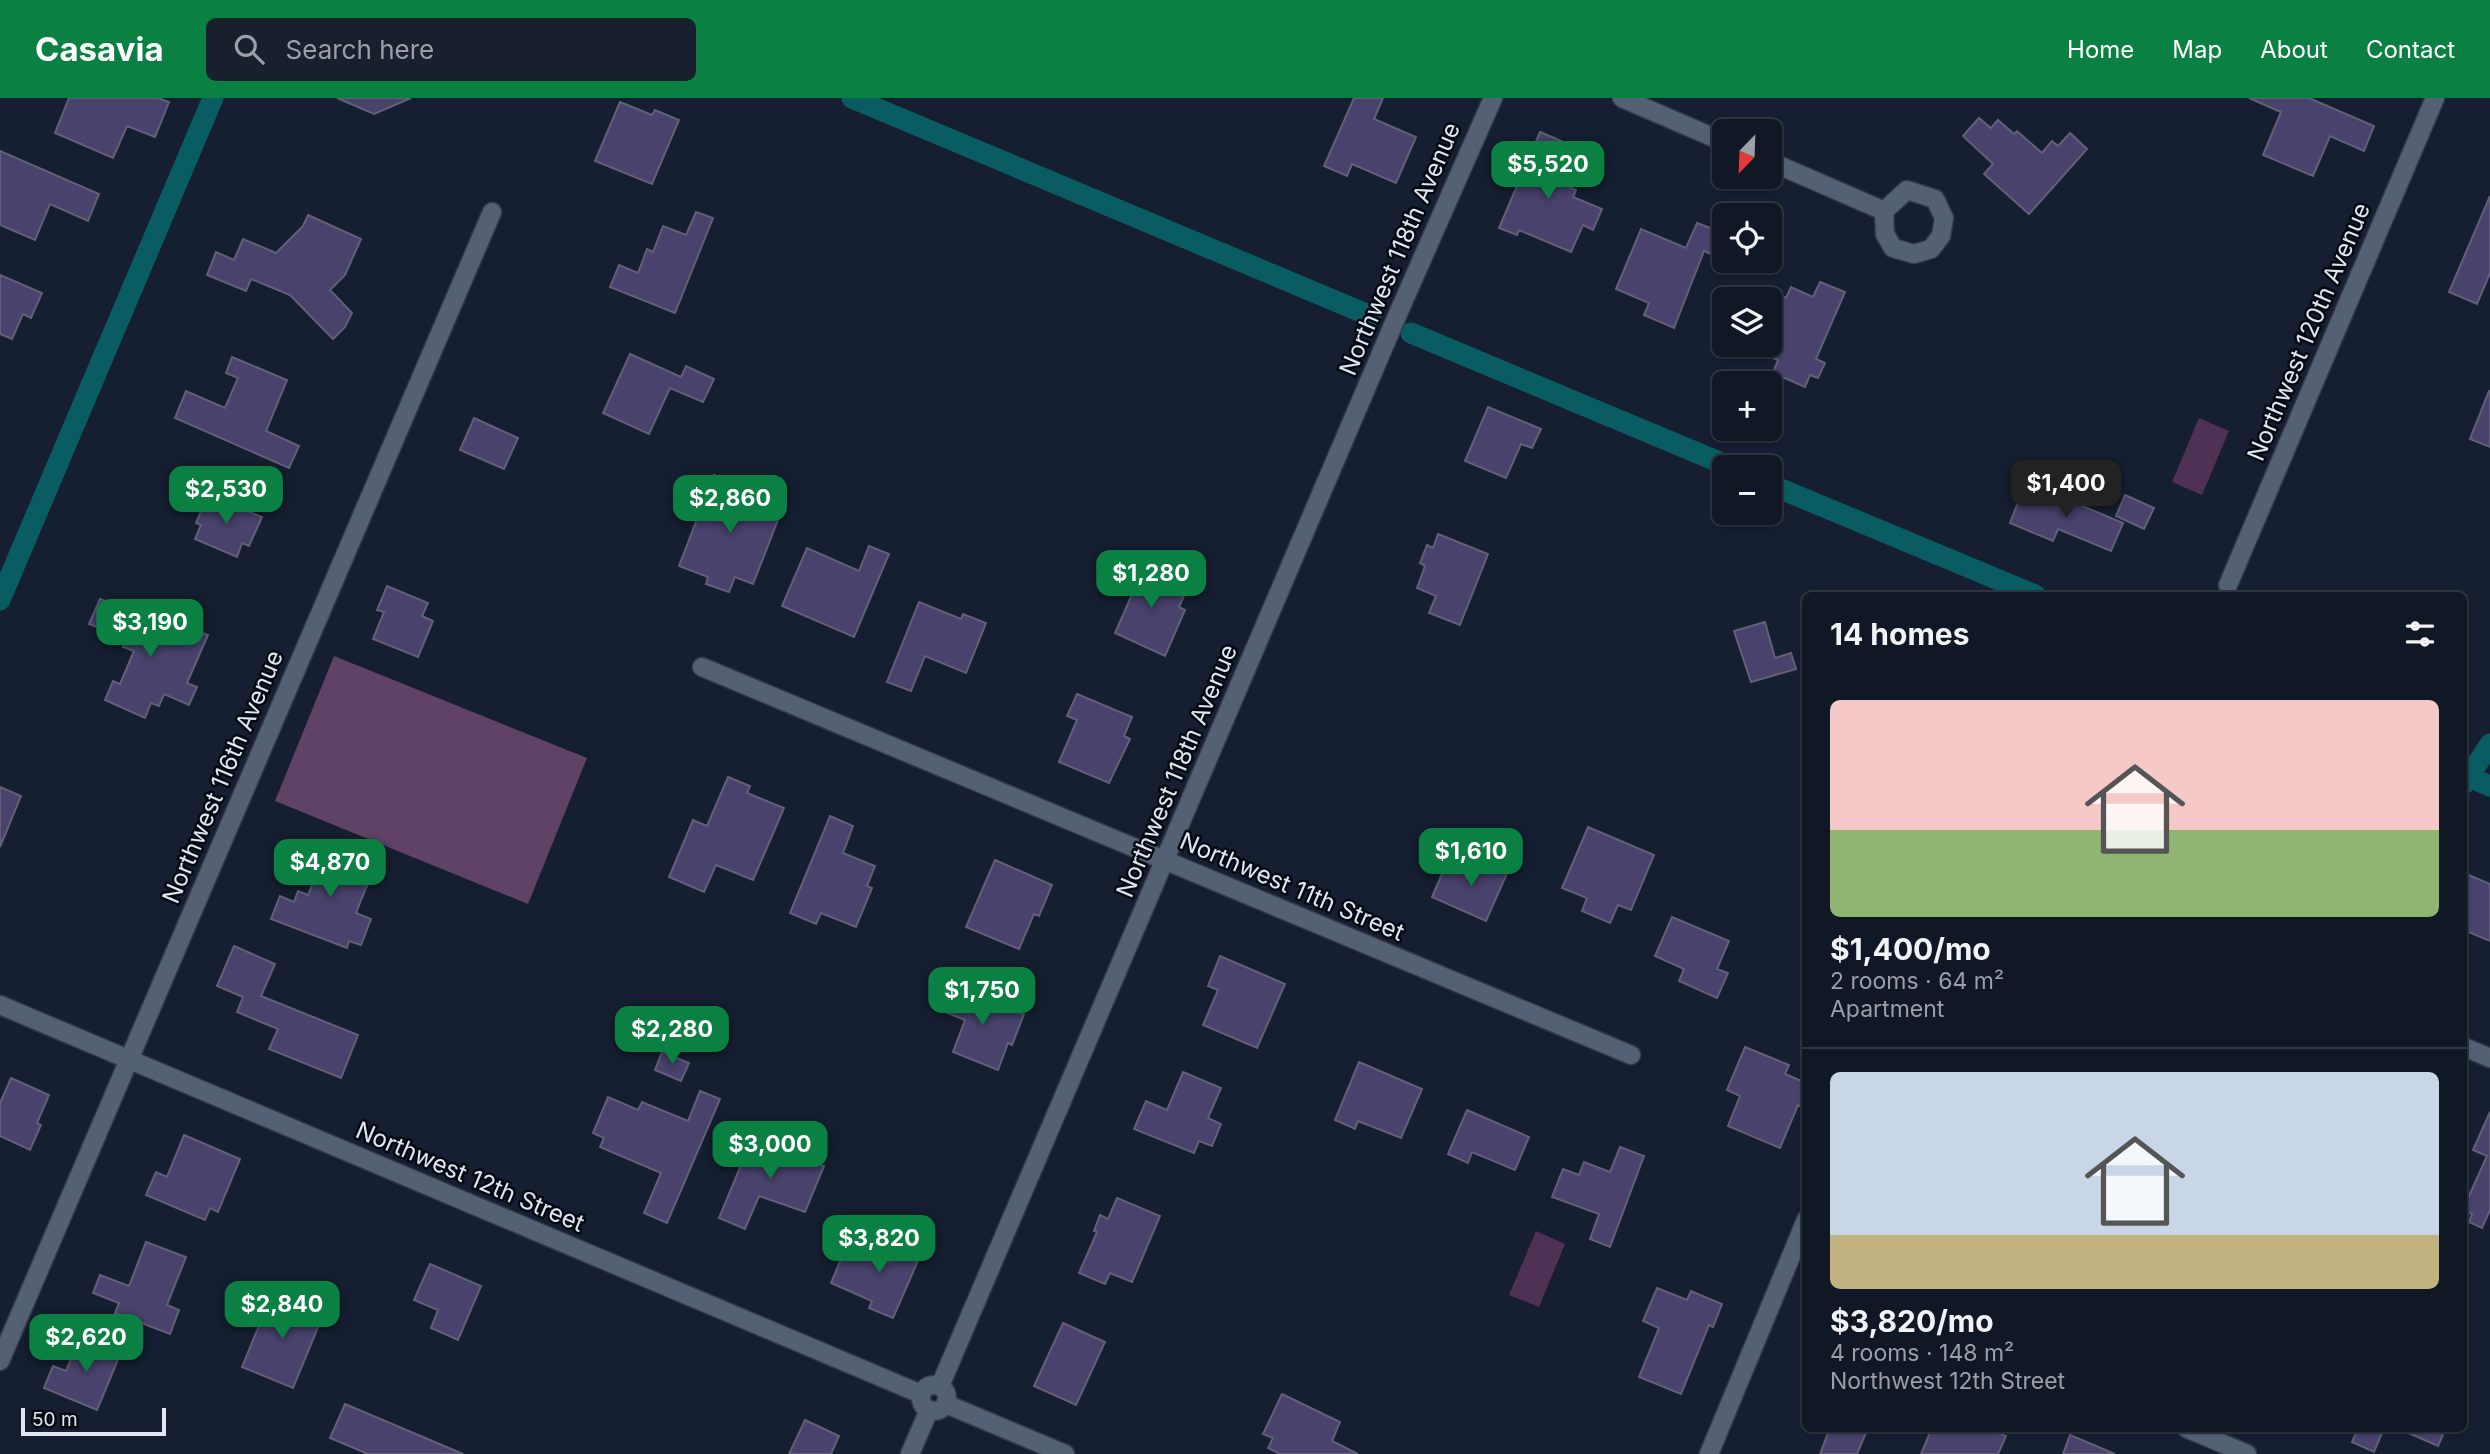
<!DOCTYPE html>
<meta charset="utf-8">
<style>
body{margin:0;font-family:Inter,sans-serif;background:#19202d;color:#f1f3f6;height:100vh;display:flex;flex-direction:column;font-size:26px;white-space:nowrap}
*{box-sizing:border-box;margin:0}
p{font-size:23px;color:#9c9fa7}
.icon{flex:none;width:38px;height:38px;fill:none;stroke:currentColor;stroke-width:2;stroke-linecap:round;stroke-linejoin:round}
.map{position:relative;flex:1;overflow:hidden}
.sheet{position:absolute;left:1802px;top:494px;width:665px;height:840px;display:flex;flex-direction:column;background:#101725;border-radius:10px;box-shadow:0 2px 5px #0004,0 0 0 2px #303642}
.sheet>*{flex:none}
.needle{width:46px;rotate:203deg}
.controls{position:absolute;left:1712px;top:21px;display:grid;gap:14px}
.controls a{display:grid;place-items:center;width:70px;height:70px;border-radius:10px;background:#101725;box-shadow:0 2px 5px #0004,0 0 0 2px #303642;font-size:35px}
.scale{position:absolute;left:21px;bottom:18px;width:145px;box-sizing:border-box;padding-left:7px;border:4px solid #e0e7f3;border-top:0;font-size:19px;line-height:24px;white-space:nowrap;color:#e0e7f3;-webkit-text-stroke:5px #050911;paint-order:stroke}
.price{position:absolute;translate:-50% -60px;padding:0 16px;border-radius:14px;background:#0b8043;color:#fff;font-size:23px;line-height:46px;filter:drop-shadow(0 2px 4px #0008)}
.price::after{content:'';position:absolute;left:50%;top:42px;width:21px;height:16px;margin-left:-10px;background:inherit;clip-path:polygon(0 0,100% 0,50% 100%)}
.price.on{background:#222;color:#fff}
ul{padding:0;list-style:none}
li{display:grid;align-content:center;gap:14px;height:371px;padding:0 28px}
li+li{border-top:2px solid #303642}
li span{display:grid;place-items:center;height:217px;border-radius:10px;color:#555}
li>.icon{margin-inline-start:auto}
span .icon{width:126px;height:126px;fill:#fffc;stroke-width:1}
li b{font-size:30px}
h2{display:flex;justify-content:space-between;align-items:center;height:84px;padding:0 28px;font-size:30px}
header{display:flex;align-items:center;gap:42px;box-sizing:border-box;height:98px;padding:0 35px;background:#0b8043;color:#fff}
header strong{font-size:33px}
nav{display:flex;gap:38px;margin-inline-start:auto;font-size:24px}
.search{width:490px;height:63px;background:#19202d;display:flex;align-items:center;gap:18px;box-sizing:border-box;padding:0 24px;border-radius:10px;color:#9c9fa7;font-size:26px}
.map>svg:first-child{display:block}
.green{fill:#4e3154}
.forest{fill:#604267}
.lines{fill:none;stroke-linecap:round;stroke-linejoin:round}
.canal{stroke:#095c61;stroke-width:21}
.building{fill:#49426d;stroke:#625f77;stroke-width:2}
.minor-casing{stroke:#343a48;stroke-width:21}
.minor{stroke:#546175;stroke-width:18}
.labels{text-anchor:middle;stroke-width:5;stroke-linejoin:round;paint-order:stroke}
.street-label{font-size:24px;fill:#e0e7f3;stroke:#050911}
</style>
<header>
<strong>Casavia</strong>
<div class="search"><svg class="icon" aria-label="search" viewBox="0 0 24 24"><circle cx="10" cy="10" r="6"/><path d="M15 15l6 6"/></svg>Search here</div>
<nav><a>Home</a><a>Map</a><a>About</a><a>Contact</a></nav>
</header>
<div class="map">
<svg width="2490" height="1356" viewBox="0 0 2490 1356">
<rect width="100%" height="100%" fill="#151f31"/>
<g class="green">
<polygon points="2199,320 2229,333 2202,397 2172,384"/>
<polygon points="1536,1133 1565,1146 1539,1209 1509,1197"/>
</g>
<polygon class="forest" points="334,558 587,660 528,806 275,703"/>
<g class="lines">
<g class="canal">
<polyline points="852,0 1371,218"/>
<polyline points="1411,235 1731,369"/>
<polyline points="1769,386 2035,497"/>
<polyline points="0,502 213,0"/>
<polyline points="2464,677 2490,688"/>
<polyline points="2464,686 2490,646"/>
</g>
</g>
<g class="building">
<polygon points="69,0 158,0 169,4 155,39 127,28 113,60 55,35"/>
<polygon points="337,0 411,0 374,16"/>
<polygon points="1354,0 1383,0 1374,21 1416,39 1396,85 1352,66 1347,78 1324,68"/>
<polygon points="2249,0 2309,0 2374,28 2364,53 2330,38 2313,78 2263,57 2281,14"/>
<polygon points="620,4 652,17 655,12 679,22 652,86 595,63"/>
<polygon points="1979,20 1991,30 1998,22 2014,36 2017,33 2042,55 2052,43 2058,48 2070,35 2087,51 2029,116 1984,76 1993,66 1963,38"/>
<polygon points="1540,34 1566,45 1550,81 1576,92 1573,99 1602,111 1593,132 1583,127 1571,154 1519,132 1517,137 1499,130"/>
<polygon points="0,53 99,96 88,123 50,106 35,142 0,127"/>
<polygon points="2490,98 2490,175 2477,206 2449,194"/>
<polygon points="696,114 713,120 675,215 610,189 619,167 638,175 647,151 653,154 663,128 686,137"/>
<polygon points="308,117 361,141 345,177 330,192 352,215 345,229 333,241 290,197 251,181 246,193 207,177 216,154 234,162 243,141 276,155 303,128"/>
<polygon points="1697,125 1724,135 1724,139 1716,158 1704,153 1674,230 1644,217 1649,205 1616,191 1641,131 1686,150"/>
<polygon points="0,177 42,195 31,220 23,216 12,241 0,236"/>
<polygon points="1820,184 1845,194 1816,261 1825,265 1818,280 1810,277 1805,289 1773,275 1778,262 1769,258 1769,192 1786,200 1791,189 1813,199"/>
<polygon points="630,256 681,279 686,268 714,281 703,304 670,290 649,336 603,315"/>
<polygon points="232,259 287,282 266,333 299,348 289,370 175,320 186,293 225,310 238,280 226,275"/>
<polygon points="2489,293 2490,293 2490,349 2470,341"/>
<polygon points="1488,309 1541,331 1532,350 1521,346 1506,380 1465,363"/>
<polygon points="474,320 518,340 504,371 460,352"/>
<polygon points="714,377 744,389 743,393 783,409 753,486 735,479 729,494 706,486 708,479 679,468"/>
<polygon points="2042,391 2123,425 2111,453 2058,431 2053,443 2010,425 2020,399 2036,406"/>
<polygon points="208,397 262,419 249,448 242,445 237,459 195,441 201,427 196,425"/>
<polygon points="2125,397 2154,410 2144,431 2116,418"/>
<polygon points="1438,436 1488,456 1460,527 1429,515 1436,498 1417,490 1425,468 1420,465 1427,447 1433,450"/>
<polygon points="869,448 889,456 854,539 782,508 807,450 859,473"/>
<polygon points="1130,466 1187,491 1179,509 1185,512 1165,558 1115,535 1134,492 1121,487"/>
<polygon points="387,488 428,505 422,518 433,523 418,559 373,541 384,514 377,512"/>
<polygon points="100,501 182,536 186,528 208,537 187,585 197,589 189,607 164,596 159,608 151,605 145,620 105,602 113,583 120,586 134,553 123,549 126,541 89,526"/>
<polygon points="919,504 961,521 963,516 986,525 966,575 925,558 911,593 887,584"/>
<polygon points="1765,524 1775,560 1791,555 1796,571 1751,584 1734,533"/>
<polygon points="1077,596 1132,619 1124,638 1130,641 1109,685 1059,664 1077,622 1067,618"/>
<polygon points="728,679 750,688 747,695 784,710 753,782 716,767 704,794 669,779 693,722 707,728"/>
<polygon points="0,689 21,698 0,749"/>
<polygon points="830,718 853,728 843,755 875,768 867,788 872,790 856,829 821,815 816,826 790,815"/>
<polygon points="1588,729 1654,757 1631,812 1618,807 1610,825 1582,813 1587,800 1562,790"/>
<polygon points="321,743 367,760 360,777 370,780 356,815 371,821 361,847 349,843 347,850 271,821 280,798 294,804 298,793 308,797 320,767 313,764"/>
<polygon points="995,762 1052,787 1039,818 1034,816 1019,851 966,829"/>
<polygon points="1482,762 1508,773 1486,823 1432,799 1447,764 1475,777"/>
<polygon points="2464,775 2490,786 2490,843 2464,832"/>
<polygon points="1672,819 1729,843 1717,871 1728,875 1717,900 1679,883 1684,871 1655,858"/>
<polygon points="234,848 275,866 261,898 358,937 341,980 269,951 278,931 237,914 243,899 217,888"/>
<polygon points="1220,858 1285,886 1257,950 1203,927 1218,892 1208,888"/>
<polygon points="950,887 1024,916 1012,947 1008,945 998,972 953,954 965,922 940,912"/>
<polygon points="1745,949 1789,967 1785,976 1806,985 1806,1011 1798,1007 1780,1050 1728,1028 1740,998 1727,992"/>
<polygon points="662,954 689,965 681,983 655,972"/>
<polygon points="1359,964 1422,991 1401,1040 1358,1023 1355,1031 1335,1022"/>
<polygon points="1183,974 1221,990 1208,1020 1221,1026 1212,1048 1199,1043 1194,1055 1134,1031 1146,1003 1167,1012"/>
<polygon points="11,980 49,997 37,1025 41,1027 30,1052 0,1038 0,1005"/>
<polygon points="700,993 720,1001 667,1125 644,1115 661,1075 600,1049 604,1040 593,1035 608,999 638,1012 642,1004 688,1023"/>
<polygon points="1467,1012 1529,1039 1515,1072 1472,1054 1468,1065 1448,1056"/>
<polygon points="2490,1014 2490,1112 2482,1130 2469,1124 2472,1116 2464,1112 2464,1109 2487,1058 2473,1052"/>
<polygon points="184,1037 240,1061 218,1114 210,1110 205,1122 146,1097 156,1074 167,1079"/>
<polygon points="753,1038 824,1068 805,1114 759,1098 745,1131 719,1120"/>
<polygon points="1620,1049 1644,1058 1610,1149 1590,1141 1599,1116 1552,1099 1563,1071 1579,1077 1584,1064 1610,1074"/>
<polygon points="1117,1100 1160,1118 1132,1184 1110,1175 1105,1186 1079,1175 1097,1134 1094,1133 1100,1117 1108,1121"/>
<polygon points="900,1139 924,1149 893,1220 869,1210 872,1203 831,1185 847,1147 889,1164"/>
<polygon points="146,1144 186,1159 167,1207 179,1212 170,1236 115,1215 119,1205 93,1195 100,1177 129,1188"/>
<polygon points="430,1166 481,1188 458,1242 431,1230 438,1212 414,1202"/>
<polygon points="1657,1190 1687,1202 1691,1193 1722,1206 1713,1229 1709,1227 1681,1296 1639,1279 1659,1230 1643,1223"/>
<polygon points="272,1196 323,1217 293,1290 242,1269"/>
<polygon points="1063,1225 1105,1244 1076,1307 1034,1288"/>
<polygon points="79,1242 97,1250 100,1243 122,1252 97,1312 44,1290 53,1268 66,1273"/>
<polygon points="1282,1296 1340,1324 1332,1343 1358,1356 1280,1356 1268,1350 1273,1340 1263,1336"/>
<polygon points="345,1306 463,1356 368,1356 330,1340"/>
<polygon points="805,1322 839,1338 831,1356 789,1356"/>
<polygon points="1830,1330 1868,1330 1857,1356 1820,1356"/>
<polygon points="1932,1330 1961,1330 1972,1335 1974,1330 1987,1330 2006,1338 1998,1356 1921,1356"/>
<polygon points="2358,1330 2384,1330 2374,1354 2352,1344"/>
<polygon points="2397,1330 2446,1330 2438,1348"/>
<polygon points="2070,1337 2115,1356 2063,1356"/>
</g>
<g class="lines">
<defs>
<g id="minor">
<polyline points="1622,0 1724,44"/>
<polyline points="1769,63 1884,113"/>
<polygon points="1907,92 1935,101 1944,120 1941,138 1931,151 1914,156 1893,150 1885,136 1884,113"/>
<polyline points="2228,487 2435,0"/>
<polyline points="702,569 1631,957"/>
<polyline points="0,907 921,1296"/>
<polyline points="2464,949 2490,960"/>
<polyline points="0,1263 492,114"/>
<circle cx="934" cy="1300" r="13"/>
<polyline points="940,1288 1397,218 1493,0"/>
<polyline points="946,1306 1065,1356"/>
<polyline points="2186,1330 2247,1356"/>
<polyline points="910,1356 929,1312"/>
<polyline points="1709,1356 1806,1122"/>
</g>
</defs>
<use href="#minor" class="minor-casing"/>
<use href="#minor" class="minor"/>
</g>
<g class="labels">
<g class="street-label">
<text transform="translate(1400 151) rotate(-67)" y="8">Northwest 118th Avenue</text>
<text transform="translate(2309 234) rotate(-67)" y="8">Northwest 120th Avenue</text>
<text transform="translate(1177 673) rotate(-67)" y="8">Northwest 118th Avenue</text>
<text transform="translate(223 679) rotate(-67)" y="8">Northwest 116th Avenue</text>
<text transform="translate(1292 789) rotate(23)" y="8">Northwest 11th Street</text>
<text transform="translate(470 1079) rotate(23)" y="8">Northwest 12th Street</text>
</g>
</g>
</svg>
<div class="controls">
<a><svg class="needle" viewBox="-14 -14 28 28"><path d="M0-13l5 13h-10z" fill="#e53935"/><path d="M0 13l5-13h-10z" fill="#9c9fa7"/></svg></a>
<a><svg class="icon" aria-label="locate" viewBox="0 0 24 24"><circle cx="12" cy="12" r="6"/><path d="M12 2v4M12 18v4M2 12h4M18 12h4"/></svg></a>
<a><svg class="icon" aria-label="layers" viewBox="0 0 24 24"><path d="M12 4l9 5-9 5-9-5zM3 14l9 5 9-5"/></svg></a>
<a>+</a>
<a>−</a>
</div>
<div class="scale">50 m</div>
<b class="price" style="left:1548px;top:103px">$5,520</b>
<b class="price on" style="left:2066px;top:422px">$1,400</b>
<b class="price" style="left:226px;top:428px">$2,530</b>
<b class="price" style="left:730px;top:437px">$2,860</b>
<b class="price" style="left:1151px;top:512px">$1,280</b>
<b class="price" style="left:150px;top:561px">$3,190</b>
<b class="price" style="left:1471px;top:790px">$1,610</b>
<b class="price" style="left:330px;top:801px">$4,870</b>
<b class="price" style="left:982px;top:929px">$1,750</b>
<b class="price" style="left:672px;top:968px">$2,280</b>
<b class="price" style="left:770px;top:1083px">$3,000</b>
<b class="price" style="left:879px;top:1177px">$3,820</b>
<b class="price" style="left:282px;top:1243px">$2,840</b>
<b class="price" style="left:86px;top:1276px">$2,620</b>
<section class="sheet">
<h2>14 homes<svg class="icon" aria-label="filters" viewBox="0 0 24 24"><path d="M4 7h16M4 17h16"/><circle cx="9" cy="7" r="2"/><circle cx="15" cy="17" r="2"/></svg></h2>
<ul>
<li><span style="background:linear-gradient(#f6c9c9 60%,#8fb573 0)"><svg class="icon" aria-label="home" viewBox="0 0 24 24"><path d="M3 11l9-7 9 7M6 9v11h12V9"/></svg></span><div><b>$1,400/mo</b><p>2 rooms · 64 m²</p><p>Apartment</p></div></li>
<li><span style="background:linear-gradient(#c9d6e8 75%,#c2b280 0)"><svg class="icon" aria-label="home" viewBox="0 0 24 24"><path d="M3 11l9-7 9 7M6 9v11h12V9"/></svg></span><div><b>$3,820/mo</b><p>4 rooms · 148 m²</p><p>Northwest 12th Street</p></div></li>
</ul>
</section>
</div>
